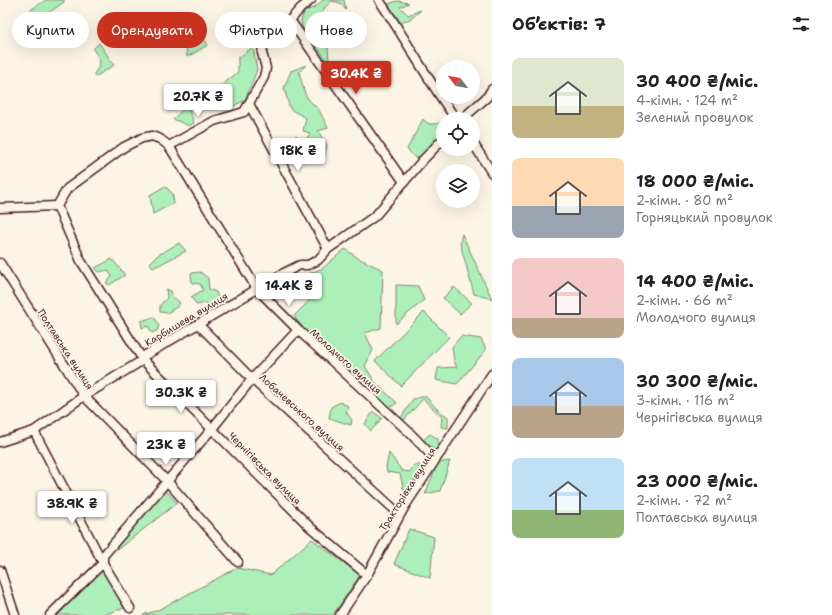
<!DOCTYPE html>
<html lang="uk">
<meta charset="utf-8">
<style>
body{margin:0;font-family:"Shantell Sans",sans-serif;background:#f6f6f6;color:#202124;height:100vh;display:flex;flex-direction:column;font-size:15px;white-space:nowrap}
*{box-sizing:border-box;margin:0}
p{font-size:13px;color:#757577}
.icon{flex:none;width:22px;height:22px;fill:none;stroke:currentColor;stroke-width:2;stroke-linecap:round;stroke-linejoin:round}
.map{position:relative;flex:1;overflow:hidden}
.details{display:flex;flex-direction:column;background:#fff;width:340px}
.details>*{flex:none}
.banner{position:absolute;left:12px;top:12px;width:380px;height:36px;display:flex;gap:8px}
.needle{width:26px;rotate:301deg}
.tools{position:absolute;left:436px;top:60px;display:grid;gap:8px}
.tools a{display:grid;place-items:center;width:44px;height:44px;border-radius:50%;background:#fff;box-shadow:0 4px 16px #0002;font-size:20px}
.price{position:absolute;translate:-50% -34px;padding:0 9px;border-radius:4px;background:#fff;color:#222;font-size:13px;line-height:26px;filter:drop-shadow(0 1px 2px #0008)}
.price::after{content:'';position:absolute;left:50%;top:24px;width:12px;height:9px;margin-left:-6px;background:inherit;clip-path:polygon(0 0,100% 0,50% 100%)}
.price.selected{background:#c8321e;color:#fff}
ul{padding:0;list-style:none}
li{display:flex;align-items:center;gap:12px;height:100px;padding:0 20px}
li span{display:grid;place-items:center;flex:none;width:112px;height:80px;border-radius:8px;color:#555}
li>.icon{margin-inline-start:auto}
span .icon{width:48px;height:48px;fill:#fffc;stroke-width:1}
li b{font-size:17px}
h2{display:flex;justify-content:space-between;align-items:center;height:48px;padding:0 20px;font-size:17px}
.chip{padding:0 14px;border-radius:18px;background:#fff;box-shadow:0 4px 16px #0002;font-size:14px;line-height:36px}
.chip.selected{background:#c8321e;color:#fff}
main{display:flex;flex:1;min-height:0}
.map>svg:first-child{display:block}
.green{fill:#adefb8;stroke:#7c8772}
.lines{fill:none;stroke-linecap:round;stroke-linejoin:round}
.minor-casing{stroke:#4a1f2b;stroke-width:11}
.minor{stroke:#fcf5e5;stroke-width:8}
.labels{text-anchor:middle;stroke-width:3.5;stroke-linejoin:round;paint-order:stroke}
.street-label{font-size:10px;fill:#4a1f2b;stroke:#fcf5e5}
</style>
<main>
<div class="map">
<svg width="492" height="615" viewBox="0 0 492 615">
<rect width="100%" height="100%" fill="#fcf5e5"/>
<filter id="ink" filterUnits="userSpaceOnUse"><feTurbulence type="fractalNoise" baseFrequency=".025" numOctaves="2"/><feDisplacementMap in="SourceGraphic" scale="8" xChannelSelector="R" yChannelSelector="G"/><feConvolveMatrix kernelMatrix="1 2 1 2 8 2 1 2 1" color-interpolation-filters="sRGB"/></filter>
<g filter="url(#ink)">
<g class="green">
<polygon points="46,0 64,0 64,2 27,28 20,17"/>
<polygon points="323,0 344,0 346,10 340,3 332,1 325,7 319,20 311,27 316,33 324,30 335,43 328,47 329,60 341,83 322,54 302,27 301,20 305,11 314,8"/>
<polygon points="397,1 409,3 400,7 408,15 421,10 412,18 401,23 388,4"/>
<polygon points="202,36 208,45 187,57 186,45"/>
<polygon points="99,43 114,65 95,77 94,74 100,65 99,58 93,49"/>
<polygon points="253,47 257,70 245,100 228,109 212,93 238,72 238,58"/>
<polygon points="306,65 299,72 305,94 309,100 319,110 328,128 318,131 327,145 324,160 314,158 310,146 293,159 289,152 295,146 296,135 300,140 307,139 310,133 303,131 306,118 290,109 284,88 291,71"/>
<polygon points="187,106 194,123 189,126 173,119"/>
<path d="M423 119C429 126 435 125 443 121V130L426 151 416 159 407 149Z"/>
<polygon points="165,186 172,193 174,203 153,214 150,195"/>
<polygon points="462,234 492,299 474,294 460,243"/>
<polygon points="179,243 186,251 153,268 150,263 158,255"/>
<polygon points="345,249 358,258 383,270 381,328 365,333 373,350 365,366 375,382 397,403 389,408 307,334 294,316 315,295 301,277 323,268"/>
<polygon points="112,259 125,275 109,285 106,283 112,277 108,270 99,272 95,268"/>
<polygon points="200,272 208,278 209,289 216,292 219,300 210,305 205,303 197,305 191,297 203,290 200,284 192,283 191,273"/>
<polygon points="396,285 418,286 424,300 396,324"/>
<polygon points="454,287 472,303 460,314 443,298"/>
<polygon points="166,289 171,291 173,297 180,303 177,307 167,313 160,312 160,305 167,298"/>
<polygon points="424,312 449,337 401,386 375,361"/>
<polygon points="154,317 159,325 157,331 152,333 148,326 142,328 141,321"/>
<polygon points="461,336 481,339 486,350 457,384 436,380 438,368 457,367 454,361 452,347"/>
<polygon points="425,396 437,409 448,417 448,428 441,427 442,417 423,399 404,420 401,418 413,399"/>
<polygon points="340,402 348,406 346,412 352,420 351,425 329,418 331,407"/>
<polygon points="373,412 382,418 371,431 365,424"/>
<polygon points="430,434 438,439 438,449 431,452 423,440"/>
<polygon points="389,453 402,471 410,472 414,465 420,465 415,479 404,491 400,474 387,472 386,467"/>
<polygon points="450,461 440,491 425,494 438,463"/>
<polygon points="164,489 177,503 118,549 115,547"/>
<polygon points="409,529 434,537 430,578 394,564"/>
<polygon points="312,539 360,575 333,615 143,615 158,610 237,568 271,575"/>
<polygon points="102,568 124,608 103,615 58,615"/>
</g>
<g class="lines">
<defs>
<g id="minor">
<path d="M379 0C406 39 428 81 456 119"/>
<polyline points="290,20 404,182"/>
<polyline points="249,104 328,249"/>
<polyline points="462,119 487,97 492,89"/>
<polyline points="473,143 492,173"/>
<polyline points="169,146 257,289 298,330 409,432 433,457 441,452"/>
<polyline points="57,206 81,261 143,360 310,527 367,575"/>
<polyline points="57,206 67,189 124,147 142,138 152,136 160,139 169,146 214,121 244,112 264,77 266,68 262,53 264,42 290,20 301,8 311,0"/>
<polyline points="0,208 57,206"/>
<polyline points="0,263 84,396 167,481 238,562"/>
<polyline points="198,324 252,379 396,511"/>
<polyline points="34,431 103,563 130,608"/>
<polyline points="0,442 34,431 84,396 143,360 144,356 284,273 300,265 308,265 318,260 328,249 375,216 422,161 443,139"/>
<polyline points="0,570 15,615"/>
<polyline points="50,615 103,563 103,556 211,430 252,379 298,330"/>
<polyline points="340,615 367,575 405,506 492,374"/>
</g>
</defs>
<use href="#minor" class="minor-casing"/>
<use href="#minor" class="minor"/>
</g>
</g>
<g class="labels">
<g class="street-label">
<text transform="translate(186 319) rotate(-31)" y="4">Карбишева вулиця</text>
<text transform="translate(66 349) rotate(57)" y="4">Полтавська вулиця</text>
<text transform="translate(346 361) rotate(42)" y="4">Молодчого вулиця</text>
<text transform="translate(302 412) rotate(42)" y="4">Лобачевського вулиця</text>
<text transform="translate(265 468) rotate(45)" y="4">Чернігівська вулиця</text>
<text transform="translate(407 489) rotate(-58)" y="4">Тракторівка вулиця</text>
</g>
</g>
</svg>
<div class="tools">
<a><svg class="needle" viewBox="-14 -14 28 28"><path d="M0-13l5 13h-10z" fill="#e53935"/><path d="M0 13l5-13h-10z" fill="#757577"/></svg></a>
<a><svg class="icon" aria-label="locate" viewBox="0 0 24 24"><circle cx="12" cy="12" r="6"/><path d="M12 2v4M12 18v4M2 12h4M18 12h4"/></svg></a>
<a><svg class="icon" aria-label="layers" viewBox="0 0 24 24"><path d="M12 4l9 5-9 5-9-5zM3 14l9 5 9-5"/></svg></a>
</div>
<b class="price selected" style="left:356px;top:95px">30.4K ₴</b>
<b class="price" style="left:198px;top:118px">20.7K ₴</b>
<b class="price" style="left:298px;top:172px">18K ₴</b>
<b class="price" style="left:289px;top:307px">14.4K ₴</b>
<b class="price" style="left:181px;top:414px">30.3K ₴</b>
<b class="price" style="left:166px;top:466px">23K ₴</b>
<b class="price" style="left:72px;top:525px">38.9K ₴</b>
<div class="banner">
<a class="chip">Купити</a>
<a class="chip selected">Орендувати</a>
<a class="chip">Фільтри</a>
<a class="chip">Нове</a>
</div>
</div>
<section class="details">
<h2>Об’єктів: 7<svg class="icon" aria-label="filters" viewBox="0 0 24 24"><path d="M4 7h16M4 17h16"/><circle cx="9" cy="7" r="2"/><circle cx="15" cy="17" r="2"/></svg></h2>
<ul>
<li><span style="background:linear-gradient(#dfe7d0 60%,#c2b280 0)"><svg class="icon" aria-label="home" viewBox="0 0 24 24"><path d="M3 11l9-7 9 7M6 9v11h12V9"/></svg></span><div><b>30 400 ₴/міс.</b><p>4-кімн. · 124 m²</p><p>Зелений провулок</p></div></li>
<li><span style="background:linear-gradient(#ffd9b3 60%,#9aa5b1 0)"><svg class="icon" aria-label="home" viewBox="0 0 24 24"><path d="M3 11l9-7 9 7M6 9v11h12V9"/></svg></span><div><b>18 000 ₴/міс.</b><p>2-кімн. · 80 m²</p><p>Горняцький провулок</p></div></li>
<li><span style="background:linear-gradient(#f6c9c9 75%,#b9a48a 0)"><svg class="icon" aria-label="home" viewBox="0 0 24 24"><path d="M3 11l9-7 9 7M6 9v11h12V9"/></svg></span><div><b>14 400 ₴/міс.</b><p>2-кімн. · 66 m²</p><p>Молодчого вулиця</p></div></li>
<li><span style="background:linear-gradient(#a9c7e8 60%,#b9a48a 0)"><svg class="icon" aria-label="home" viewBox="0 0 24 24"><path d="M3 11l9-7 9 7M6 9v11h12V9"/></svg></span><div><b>30 300 ₴/міс.</b><p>3-кімн. · 116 m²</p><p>Чернігівська вулиця</p></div></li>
<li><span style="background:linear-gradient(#bfe0f5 65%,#8fb573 0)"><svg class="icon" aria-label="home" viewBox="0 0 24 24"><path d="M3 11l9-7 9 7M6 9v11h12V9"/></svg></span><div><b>23 000 ₴/міс.</b><p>2-кімн. · 72 m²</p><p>Полтавська вулиця</p></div></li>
</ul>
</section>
</main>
